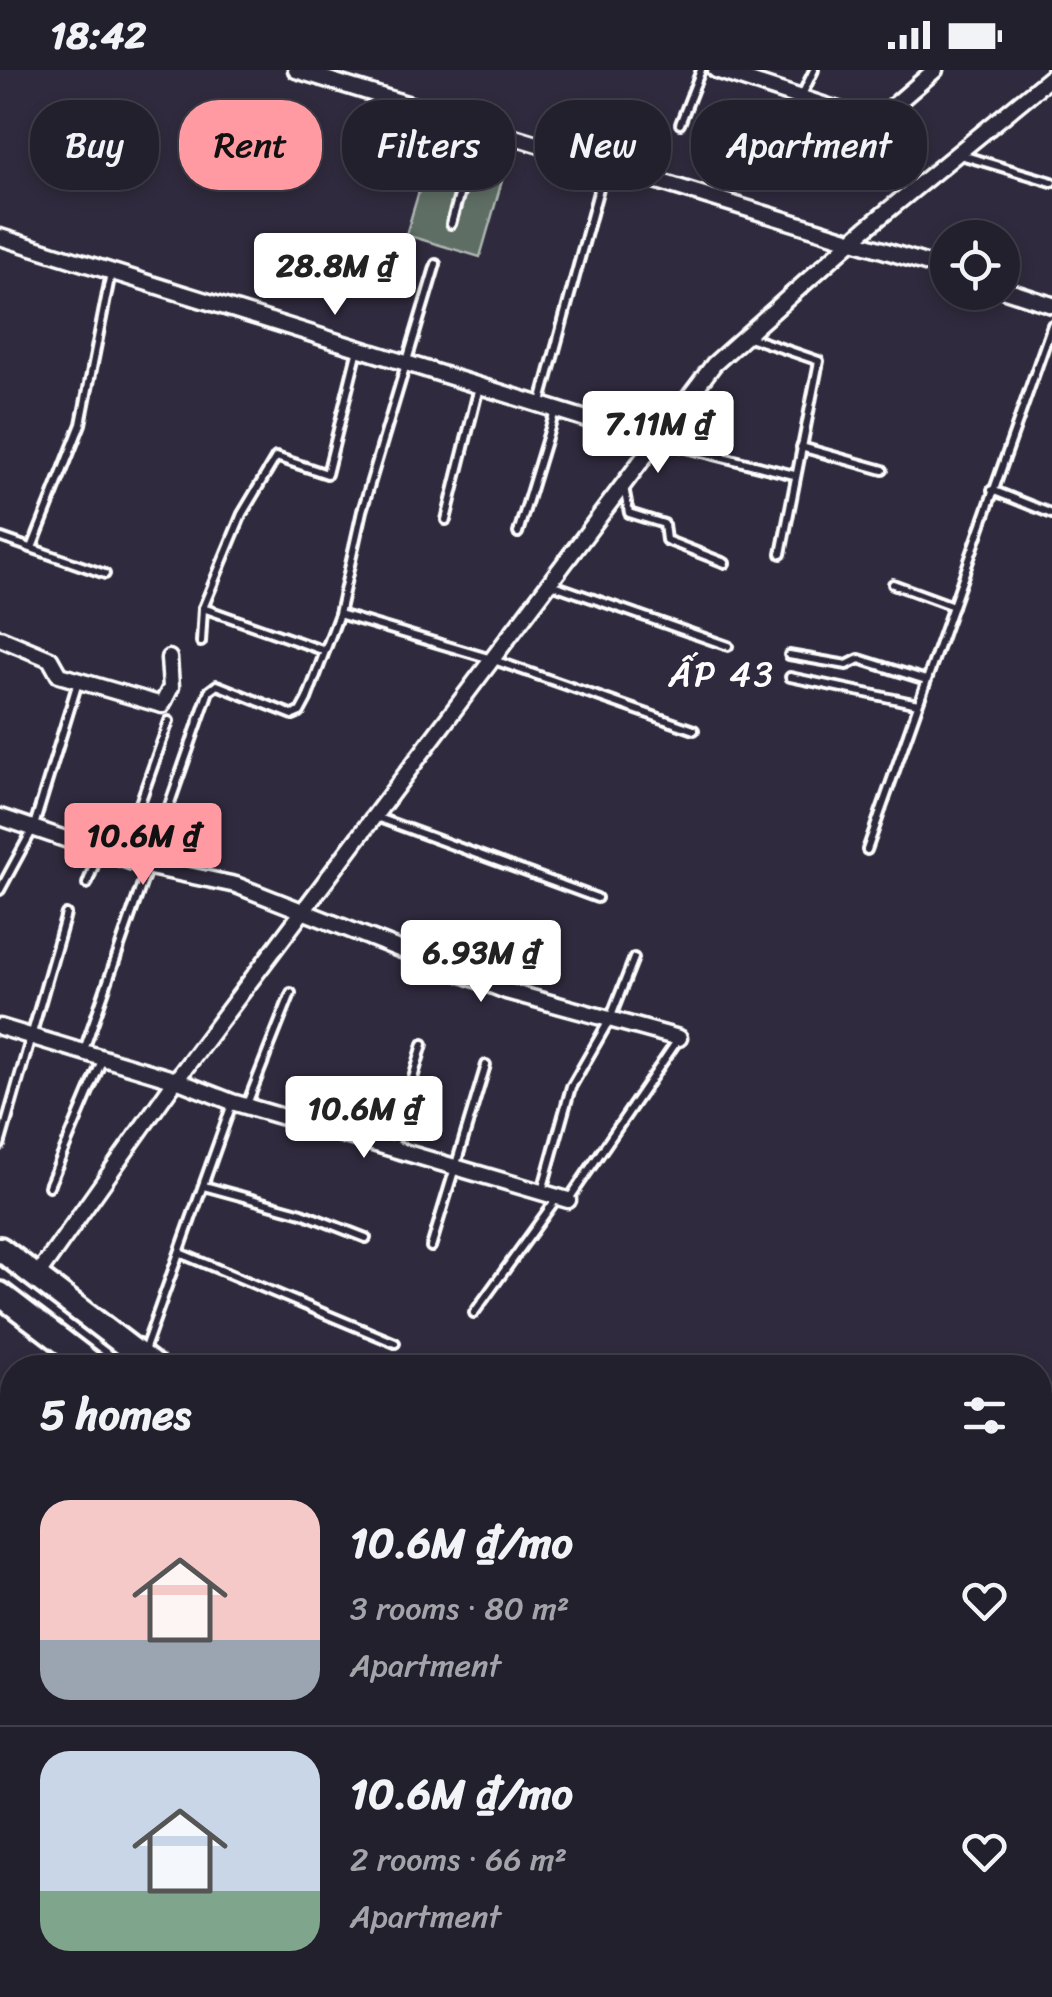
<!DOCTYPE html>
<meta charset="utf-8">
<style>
body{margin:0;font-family:Sriracha,sans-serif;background:#2f2d3a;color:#f1f3f6;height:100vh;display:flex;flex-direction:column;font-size:38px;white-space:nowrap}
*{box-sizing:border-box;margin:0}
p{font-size:32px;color:#a3a3aa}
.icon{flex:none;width:55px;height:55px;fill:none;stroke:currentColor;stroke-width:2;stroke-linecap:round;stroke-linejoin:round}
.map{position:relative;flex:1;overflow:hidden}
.side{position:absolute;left:0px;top:1285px;width:1052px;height:642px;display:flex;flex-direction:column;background:#23202e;border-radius:40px 40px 0 0;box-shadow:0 5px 15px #0003,0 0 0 2px #403e4a}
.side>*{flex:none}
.banner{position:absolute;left:30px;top:30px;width:992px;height:90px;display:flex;gap:20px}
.tools{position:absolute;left:930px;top:150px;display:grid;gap:20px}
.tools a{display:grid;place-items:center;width:90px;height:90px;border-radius:50%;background:#23202e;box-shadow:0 5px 15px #0003,0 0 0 2px #403e4a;font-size:50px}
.price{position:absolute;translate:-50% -85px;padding:0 22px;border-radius:10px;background:#fff;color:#222;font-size:32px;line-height:65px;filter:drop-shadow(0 2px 5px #0008)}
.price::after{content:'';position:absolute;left:50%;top:60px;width:30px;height:22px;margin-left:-15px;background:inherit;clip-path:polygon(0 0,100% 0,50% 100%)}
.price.active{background:#ff9aa2;color:#111}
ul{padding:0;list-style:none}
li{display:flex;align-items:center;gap:30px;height:250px;padding:0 40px}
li+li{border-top:2px solid #403e4a}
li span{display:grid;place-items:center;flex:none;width:280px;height:200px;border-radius:30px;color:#555}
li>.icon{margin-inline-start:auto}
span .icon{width:120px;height:120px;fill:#fffc;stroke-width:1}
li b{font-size:42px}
h2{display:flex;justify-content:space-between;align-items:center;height:120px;padding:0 40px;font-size:42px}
.chip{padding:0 35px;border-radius:40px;background:#23202e;box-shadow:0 5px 15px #0003,0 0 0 2px #403e4a;font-size:35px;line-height:90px}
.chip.active{background:#ff9aa2;color:#111}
.status{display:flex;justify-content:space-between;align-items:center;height:70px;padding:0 50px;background:#23202e;direction:ltr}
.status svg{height:28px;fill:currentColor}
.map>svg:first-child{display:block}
.green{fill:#5e6e65;stroke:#aeb6b2;stroke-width:2.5}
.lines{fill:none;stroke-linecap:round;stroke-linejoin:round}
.service-casing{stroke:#fff;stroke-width:14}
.minor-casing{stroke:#fff;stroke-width:21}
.primary-casing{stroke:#fff;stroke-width:30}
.trunk-casing{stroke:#fff;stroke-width:30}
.service{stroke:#2f2a3d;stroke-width:6}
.minor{stroke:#2f2a3d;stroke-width:14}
.primary{stroke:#2f2a3d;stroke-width:22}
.trunk{stroke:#2f2a3d;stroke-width:22}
.labels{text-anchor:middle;stroke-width:10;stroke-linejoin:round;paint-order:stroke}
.neighbourhood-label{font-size:35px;letter-spacing:2.5px;fill:#fff;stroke:#2f2a3d}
</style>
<div class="status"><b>18:42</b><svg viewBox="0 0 49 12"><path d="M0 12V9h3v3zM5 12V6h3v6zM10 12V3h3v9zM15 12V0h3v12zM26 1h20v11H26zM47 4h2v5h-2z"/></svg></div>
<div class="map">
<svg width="1052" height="1927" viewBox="0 0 1052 1927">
<rect width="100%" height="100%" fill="#2f2a3d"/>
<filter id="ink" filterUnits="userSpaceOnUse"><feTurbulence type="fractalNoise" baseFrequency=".01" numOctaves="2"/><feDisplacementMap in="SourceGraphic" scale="20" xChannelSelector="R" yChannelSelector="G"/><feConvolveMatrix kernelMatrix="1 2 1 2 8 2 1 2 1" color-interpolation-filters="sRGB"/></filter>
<g filter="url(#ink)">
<polygon class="green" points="439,54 512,76 480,187 406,165"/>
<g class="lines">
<defs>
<g id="service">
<polyline points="802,25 814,0"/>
<polyline points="680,54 701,0"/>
<polyline points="961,85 1052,112"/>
<polyline points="451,154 478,58"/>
<polyline points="746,266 819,291 781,484"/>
<polyline points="541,332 605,96"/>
<polyline points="659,371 794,405"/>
<polyline points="801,377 883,400"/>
<polyline points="624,417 629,443 664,454 666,470 725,493"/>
<polyline points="992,420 1052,444"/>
<polyline points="446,450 479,317"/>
<polyline points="518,463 556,338"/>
<polyline points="2,468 105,504"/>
<polyline points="32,478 81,354 111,203"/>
<polyline points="551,514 728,576"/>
<polyline points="893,514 953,536"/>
<polyline points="203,538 242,444 276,387 327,404 358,279"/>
<polyline points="339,544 491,589 694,660"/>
<polyline points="201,572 203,538 325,581"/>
<polyline points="789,585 847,595 859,589 926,610"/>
<polyline points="790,607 918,634"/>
<polyline points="376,747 597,828"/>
<polyline points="867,780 1052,255"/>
<polyline points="121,787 169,651"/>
<polyline points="87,814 99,782"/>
<polyline points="0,820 33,759 78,612"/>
<polyline points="84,980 209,621 217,615 293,645 300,642 307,629 339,544 362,441 436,194"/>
<polyline points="247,1034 291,923"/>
<polyline points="0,1075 66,844"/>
<polyline points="393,1077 423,974"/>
<polyline points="49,1116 103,988"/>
<polyline points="204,1116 302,1143 366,1168"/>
<polyline points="542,1121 571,1017 610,949 634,888"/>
<polyline points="569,1129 677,971"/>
<polyline points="431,1177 486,995"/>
<polyline points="182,1184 395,1273"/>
<polyline points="474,1243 557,1128"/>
<polyline points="144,1281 232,1034"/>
</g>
<g id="minor">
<polyline points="296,0 948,200"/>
<polyline points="716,0 875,52 935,0"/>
<polyline points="0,167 657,371"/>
<polyline points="1002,219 1052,235"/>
<polyline points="0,568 50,589 59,605 162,635 171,617 169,588"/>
<polyline points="0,747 145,796 236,815 506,921 679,968"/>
<polyline points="0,957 176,1010 232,1032 568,1130"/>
<polyline points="37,1206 170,1018 714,294 864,160 1052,6"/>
<polyline points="0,1786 12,1772"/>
<polyline points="47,1915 57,1927"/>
</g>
<g id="primary">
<polyline points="0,1179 156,1298"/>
<polyline points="0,1421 12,1430"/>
<polyline points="708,1915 724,1927"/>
<polyline points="963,1915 979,1927"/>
</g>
<g id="trunk">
<polyline points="0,1224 97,1298"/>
<polyline points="0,1380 12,1389"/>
<polyline points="761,1915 777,1927"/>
<polyline points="904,1915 919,1927"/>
</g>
</defs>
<use href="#service" class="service-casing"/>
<use href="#minor" class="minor-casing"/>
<use href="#primary" class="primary-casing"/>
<use href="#trunk" class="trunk-casing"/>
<use href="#service" class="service"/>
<use href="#minor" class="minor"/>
<use href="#primary" class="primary"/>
<use href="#trunk" class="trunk"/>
</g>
</g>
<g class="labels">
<g class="neighbourhood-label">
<text x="722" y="616">ẤP 43</text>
</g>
</g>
</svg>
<div class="tools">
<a><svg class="icon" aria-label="locate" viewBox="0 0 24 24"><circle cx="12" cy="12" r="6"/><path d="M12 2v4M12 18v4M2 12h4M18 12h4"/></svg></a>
</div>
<b class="price" style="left:335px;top:248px">28.8M ₫</b>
<b class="price" style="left:658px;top:406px">7.11M ₫</b>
<b class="price active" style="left:143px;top:818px">10.6M ₫</b>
<b class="price" style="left:481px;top:935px">6.93M ₫</b>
<b class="price" style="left:364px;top:1091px">10.6M ₫</b>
<div class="banner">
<a class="chip">Buy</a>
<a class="chip active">Rent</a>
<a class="chip">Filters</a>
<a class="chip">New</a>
<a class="chip">Apartment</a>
</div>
<section class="side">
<h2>5 homes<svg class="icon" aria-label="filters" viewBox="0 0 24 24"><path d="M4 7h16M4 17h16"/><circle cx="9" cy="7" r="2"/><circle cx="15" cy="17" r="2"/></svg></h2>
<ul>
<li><span style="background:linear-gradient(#f6c9c9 70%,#9aa5b1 0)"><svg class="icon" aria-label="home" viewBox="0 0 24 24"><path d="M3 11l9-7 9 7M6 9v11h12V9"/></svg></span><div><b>10.6M ₫/mo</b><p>3 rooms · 80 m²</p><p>Apartment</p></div><svg class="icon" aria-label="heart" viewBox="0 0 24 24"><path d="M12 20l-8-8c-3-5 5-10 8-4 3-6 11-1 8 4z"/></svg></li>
<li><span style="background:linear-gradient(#c9d6e8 70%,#7fa58c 0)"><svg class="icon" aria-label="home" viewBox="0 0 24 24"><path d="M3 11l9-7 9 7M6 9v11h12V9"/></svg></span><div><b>10.6M ₫/mo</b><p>2 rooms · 66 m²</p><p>Apartment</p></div><svg class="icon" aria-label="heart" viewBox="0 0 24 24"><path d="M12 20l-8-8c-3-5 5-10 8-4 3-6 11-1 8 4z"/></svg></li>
</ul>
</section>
</div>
